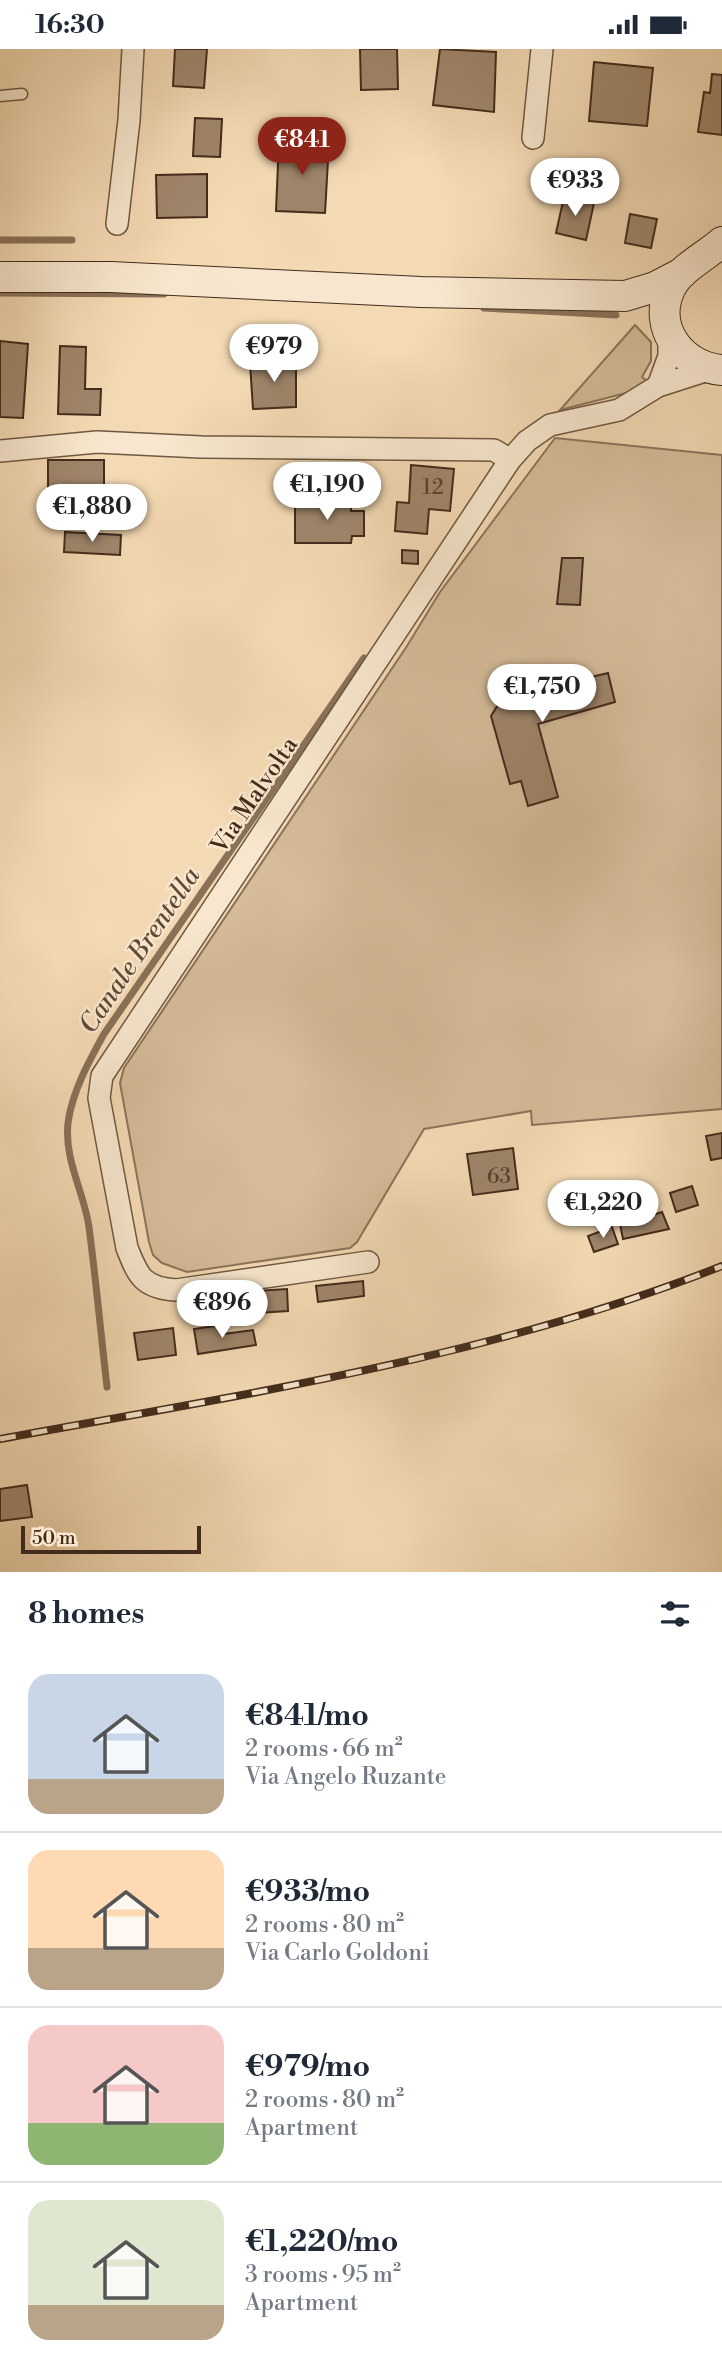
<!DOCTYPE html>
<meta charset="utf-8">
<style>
body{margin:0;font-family:"Libre Bodoni",serif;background:#f6f6f7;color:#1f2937;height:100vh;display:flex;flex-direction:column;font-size:26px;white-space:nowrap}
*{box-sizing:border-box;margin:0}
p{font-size:23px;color:#747a83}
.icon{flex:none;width:38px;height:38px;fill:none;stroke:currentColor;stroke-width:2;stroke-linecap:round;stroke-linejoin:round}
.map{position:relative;height:1523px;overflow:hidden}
.drawer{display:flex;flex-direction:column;background:#fff;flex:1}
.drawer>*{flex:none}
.scale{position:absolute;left:21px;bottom:18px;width:180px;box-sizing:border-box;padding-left:7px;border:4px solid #432c1c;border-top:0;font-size:19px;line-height:24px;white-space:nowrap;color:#432c1c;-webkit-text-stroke:5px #f8e7ce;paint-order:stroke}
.price{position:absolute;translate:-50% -60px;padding:0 16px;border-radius:24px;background:#fff;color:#222;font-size:23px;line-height:46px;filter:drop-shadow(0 2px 4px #0008)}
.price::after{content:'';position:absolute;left:50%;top:42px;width:21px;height:16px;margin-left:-10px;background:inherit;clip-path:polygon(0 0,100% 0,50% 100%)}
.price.selected{background:#8f2418;color:#fff}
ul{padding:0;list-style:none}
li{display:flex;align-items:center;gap:21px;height:175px;padding:0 28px}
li+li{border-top:2px solid #e0e1e3}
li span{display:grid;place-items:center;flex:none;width:196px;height:140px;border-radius:21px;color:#555}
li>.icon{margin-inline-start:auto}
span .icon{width:84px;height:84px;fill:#fffc;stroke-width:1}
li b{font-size:30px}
h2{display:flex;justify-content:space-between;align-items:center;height:84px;padding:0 28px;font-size:30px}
.status{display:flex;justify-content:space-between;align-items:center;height:49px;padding:0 35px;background:#fff;direction:ltr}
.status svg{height:19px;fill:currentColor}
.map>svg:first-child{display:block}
.green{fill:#d6bc9a;stroke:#8c745b;stroke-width:2}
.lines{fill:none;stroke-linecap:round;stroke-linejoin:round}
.stream{stroke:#897158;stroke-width:7}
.building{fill:#9f866b;stroke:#432c1c;stroke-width:2}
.lane-casing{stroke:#6f5842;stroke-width:13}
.street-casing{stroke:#6f5842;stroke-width:24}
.secondary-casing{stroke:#432c1c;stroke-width:32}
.lane{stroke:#f8e7ce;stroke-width:10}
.street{stroke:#f8e7ce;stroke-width:21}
.secondary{stroke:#f8e7ce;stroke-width:30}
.rail-casing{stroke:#432c1c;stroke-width:8}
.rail{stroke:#f8e7ce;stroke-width:5;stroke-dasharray:16;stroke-linecap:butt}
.labels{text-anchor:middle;stroke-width:5;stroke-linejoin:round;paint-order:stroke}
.number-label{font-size:21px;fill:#5a4230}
.street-label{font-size:24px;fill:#432c1c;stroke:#f8e7ce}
.water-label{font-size:26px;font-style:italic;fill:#604935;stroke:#f8e7ce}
</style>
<div class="status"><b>16:30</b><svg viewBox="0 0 49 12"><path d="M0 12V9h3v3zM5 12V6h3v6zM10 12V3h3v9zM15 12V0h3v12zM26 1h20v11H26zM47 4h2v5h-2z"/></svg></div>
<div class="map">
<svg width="722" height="1523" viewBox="0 0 722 1523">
<rect width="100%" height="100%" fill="#f4dab4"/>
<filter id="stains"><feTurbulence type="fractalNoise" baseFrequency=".00286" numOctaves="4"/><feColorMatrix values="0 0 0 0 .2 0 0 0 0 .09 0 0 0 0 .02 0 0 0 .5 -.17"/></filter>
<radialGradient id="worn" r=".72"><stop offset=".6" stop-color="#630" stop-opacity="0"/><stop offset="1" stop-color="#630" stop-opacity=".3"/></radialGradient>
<g class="green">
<polygon points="635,276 651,293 651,312 642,328 650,334 630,343 560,361"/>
<polygon points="555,389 722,406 722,1060 532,1076 531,1062 424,1080 357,1193 350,1199 187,1223 162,1214 153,1206 149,1193 120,1034 124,1019 407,597 440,543"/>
</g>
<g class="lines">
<g class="stream">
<polyline points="0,191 72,191"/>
<polyline points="0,244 164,245"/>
<polyline points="484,259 616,266"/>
<path d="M107 1338C101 1285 96 1232 89 1178 84 1143 64 1111 68 1074 72 1043 89 1012 104 985L364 609"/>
</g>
</g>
<g class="building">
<polygon points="175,0 207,0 204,39 173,37"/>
<polygon points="360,0 397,0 398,40 361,41"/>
<polygon points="440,0 496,3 494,63 433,56"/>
<polygon points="594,13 653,19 647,77 589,72"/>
<polygon points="712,25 722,26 722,86 698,83 704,43 710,44"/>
<polygon points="195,69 222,70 220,108 193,107"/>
<polygon points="279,91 329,94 325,164 276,162"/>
<polygon points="207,125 207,168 157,169 156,126"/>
<polygon points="564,148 594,154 586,191 556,184"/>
<polygon points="630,165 657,170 651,199 625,194"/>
<polygon points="0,292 28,295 23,369 0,368"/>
<polygon points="60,297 86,298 85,340 101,340 100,366 58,365"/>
<polygon points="296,311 296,358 253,360 250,314"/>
<polygon points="48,411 104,411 104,456 48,455"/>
<polygon points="411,416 454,420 450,462 429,460 427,485 395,482 397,453 409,454"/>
<polygon points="316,446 328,446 329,454 351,454 351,462 364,462 364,487 352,487 351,494 295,494 295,455 315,454"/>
<polygon points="65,483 121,486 120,506 64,503"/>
<polygon points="402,501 418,502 418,515 402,514"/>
<polygon points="562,509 583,509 580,556 557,555"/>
<polygon points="580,618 583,630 608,624 615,653 538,675 558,748 528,757 521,732 510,735 491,667 511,635"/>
<polygon points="722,1084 722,1109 711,1111 706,1087"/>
<polygon points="513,1099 518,1140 473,1146 467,1105"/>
<polygon points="692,1137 698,1156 676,1163 670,1144"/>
<polygon points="641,1160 643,1169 662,1163 669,1180 623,1190 618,1165"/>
<polygon points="612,1178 618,1195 594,1203 588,1187"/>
<polygon points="363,1232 364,1247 318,1253 316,1237"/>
<polygon points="287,1240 288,1262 257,1264 256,1242"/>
<polygon points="222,1276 223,1285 253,1281 256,1296 198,1305 194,1280"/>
<polygon points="173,1279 176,1306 138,1311 134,1284"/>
<polygon points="27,1436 32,1468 0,1472 0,1440"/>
</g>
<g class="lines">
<defs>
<polyline id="lane" points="0,47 22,45"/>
<g id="street">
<polyline points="533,89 542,0"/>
<polyline points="117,175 129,71 133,0"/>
<polyline points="658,337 669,307 669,282"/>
<polyline points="0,402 97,393 201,398 494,401 510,411"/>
<path d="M368 1213 176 1241C143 1239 138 1227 127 1199L99 1049 102 1027 510 411 527 392 550 376 619 361 658 337 711 320"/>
</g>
<g id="secondary">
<path d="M722 193C706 207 679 220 670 240 652 279 682 318 722 321"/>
<polyline points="0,228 111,228 421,243 625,247 655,238 682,224"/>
</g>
</defs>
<use href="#lane" class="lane-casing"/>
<use href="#street" class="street-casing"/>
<use href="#secondary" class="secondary-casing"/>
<use href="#lane" class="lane"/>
<use href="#street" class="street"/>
<use href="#secondary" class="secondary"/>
<defs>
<path id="rail" d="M0 1390C244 1345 490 1309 722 1217"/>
</defs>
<use href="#rail" class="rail-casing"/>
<use href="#rail" class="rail"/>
</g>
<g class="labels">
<g class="number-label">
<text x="433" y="445">12</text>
<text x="499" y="1134">63</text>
</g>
<g class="street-label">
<text transform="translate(254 746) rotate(-56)" y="8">Via Malvolta</text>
</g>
<g class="water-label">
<text transform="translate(139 901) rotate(-56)" y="9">Canale Brentella</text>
</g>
</g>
<rect width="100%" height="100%" filter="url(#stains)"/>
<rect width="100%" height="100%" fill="url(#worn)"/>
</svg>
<div class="scale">50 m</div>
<b class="price selected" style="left:302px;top:128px">€841</b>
<b class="price" style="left:575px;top:169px">€933</b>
<b class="price" style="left:274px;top:335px">€979</b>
<b class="price" style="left:327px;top:473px">€1,190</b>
<b class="price" style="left:92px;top:495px">€1,880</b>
<b class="price" style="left:542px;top:675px">€1,750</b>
<b class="price" style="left:603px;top:1191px">€1,220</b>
<b class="price" style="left:222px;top:1291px">€896</b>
</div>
<section class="drawer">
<h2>8 homes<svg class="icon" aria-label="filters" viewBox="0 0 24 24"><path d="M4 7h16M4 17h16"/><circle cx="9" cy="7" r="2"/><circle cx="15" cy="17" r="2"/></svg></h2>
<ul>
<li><span style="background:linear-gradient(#c9d6e8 75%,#b9a48a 0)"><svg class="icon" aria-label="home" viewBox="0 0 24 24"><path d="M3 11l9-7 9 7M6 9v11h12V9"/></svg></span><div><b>€841/mo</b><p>2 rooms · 66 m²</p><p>Via Angelo Ruzante</p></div></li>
<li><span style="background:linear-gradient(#ffd9b3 70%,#b9a48a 0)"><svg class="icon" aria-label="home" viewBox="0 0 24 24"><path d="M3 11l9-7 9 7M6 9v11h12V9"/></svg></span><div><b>€933/mo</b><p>2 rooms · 80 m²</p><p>Via Carlo Goldoni</p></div></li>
<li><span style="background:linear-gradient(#f6c9c9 70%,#8fb573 0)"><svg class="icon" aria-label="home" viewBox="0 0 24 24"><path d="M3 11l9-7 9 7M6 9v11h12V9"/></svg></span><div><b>€979/mo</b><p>2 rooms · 80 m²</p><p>Apartment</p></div></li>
<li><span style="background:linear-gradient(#dfe7d0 75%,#b9a48a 0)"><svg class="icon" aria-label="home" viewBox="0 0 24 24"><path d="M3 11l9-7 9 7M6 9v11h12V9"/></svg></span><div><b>€1,220/mo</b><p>3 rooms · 95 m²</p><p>Apartment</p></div></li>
</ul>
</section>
